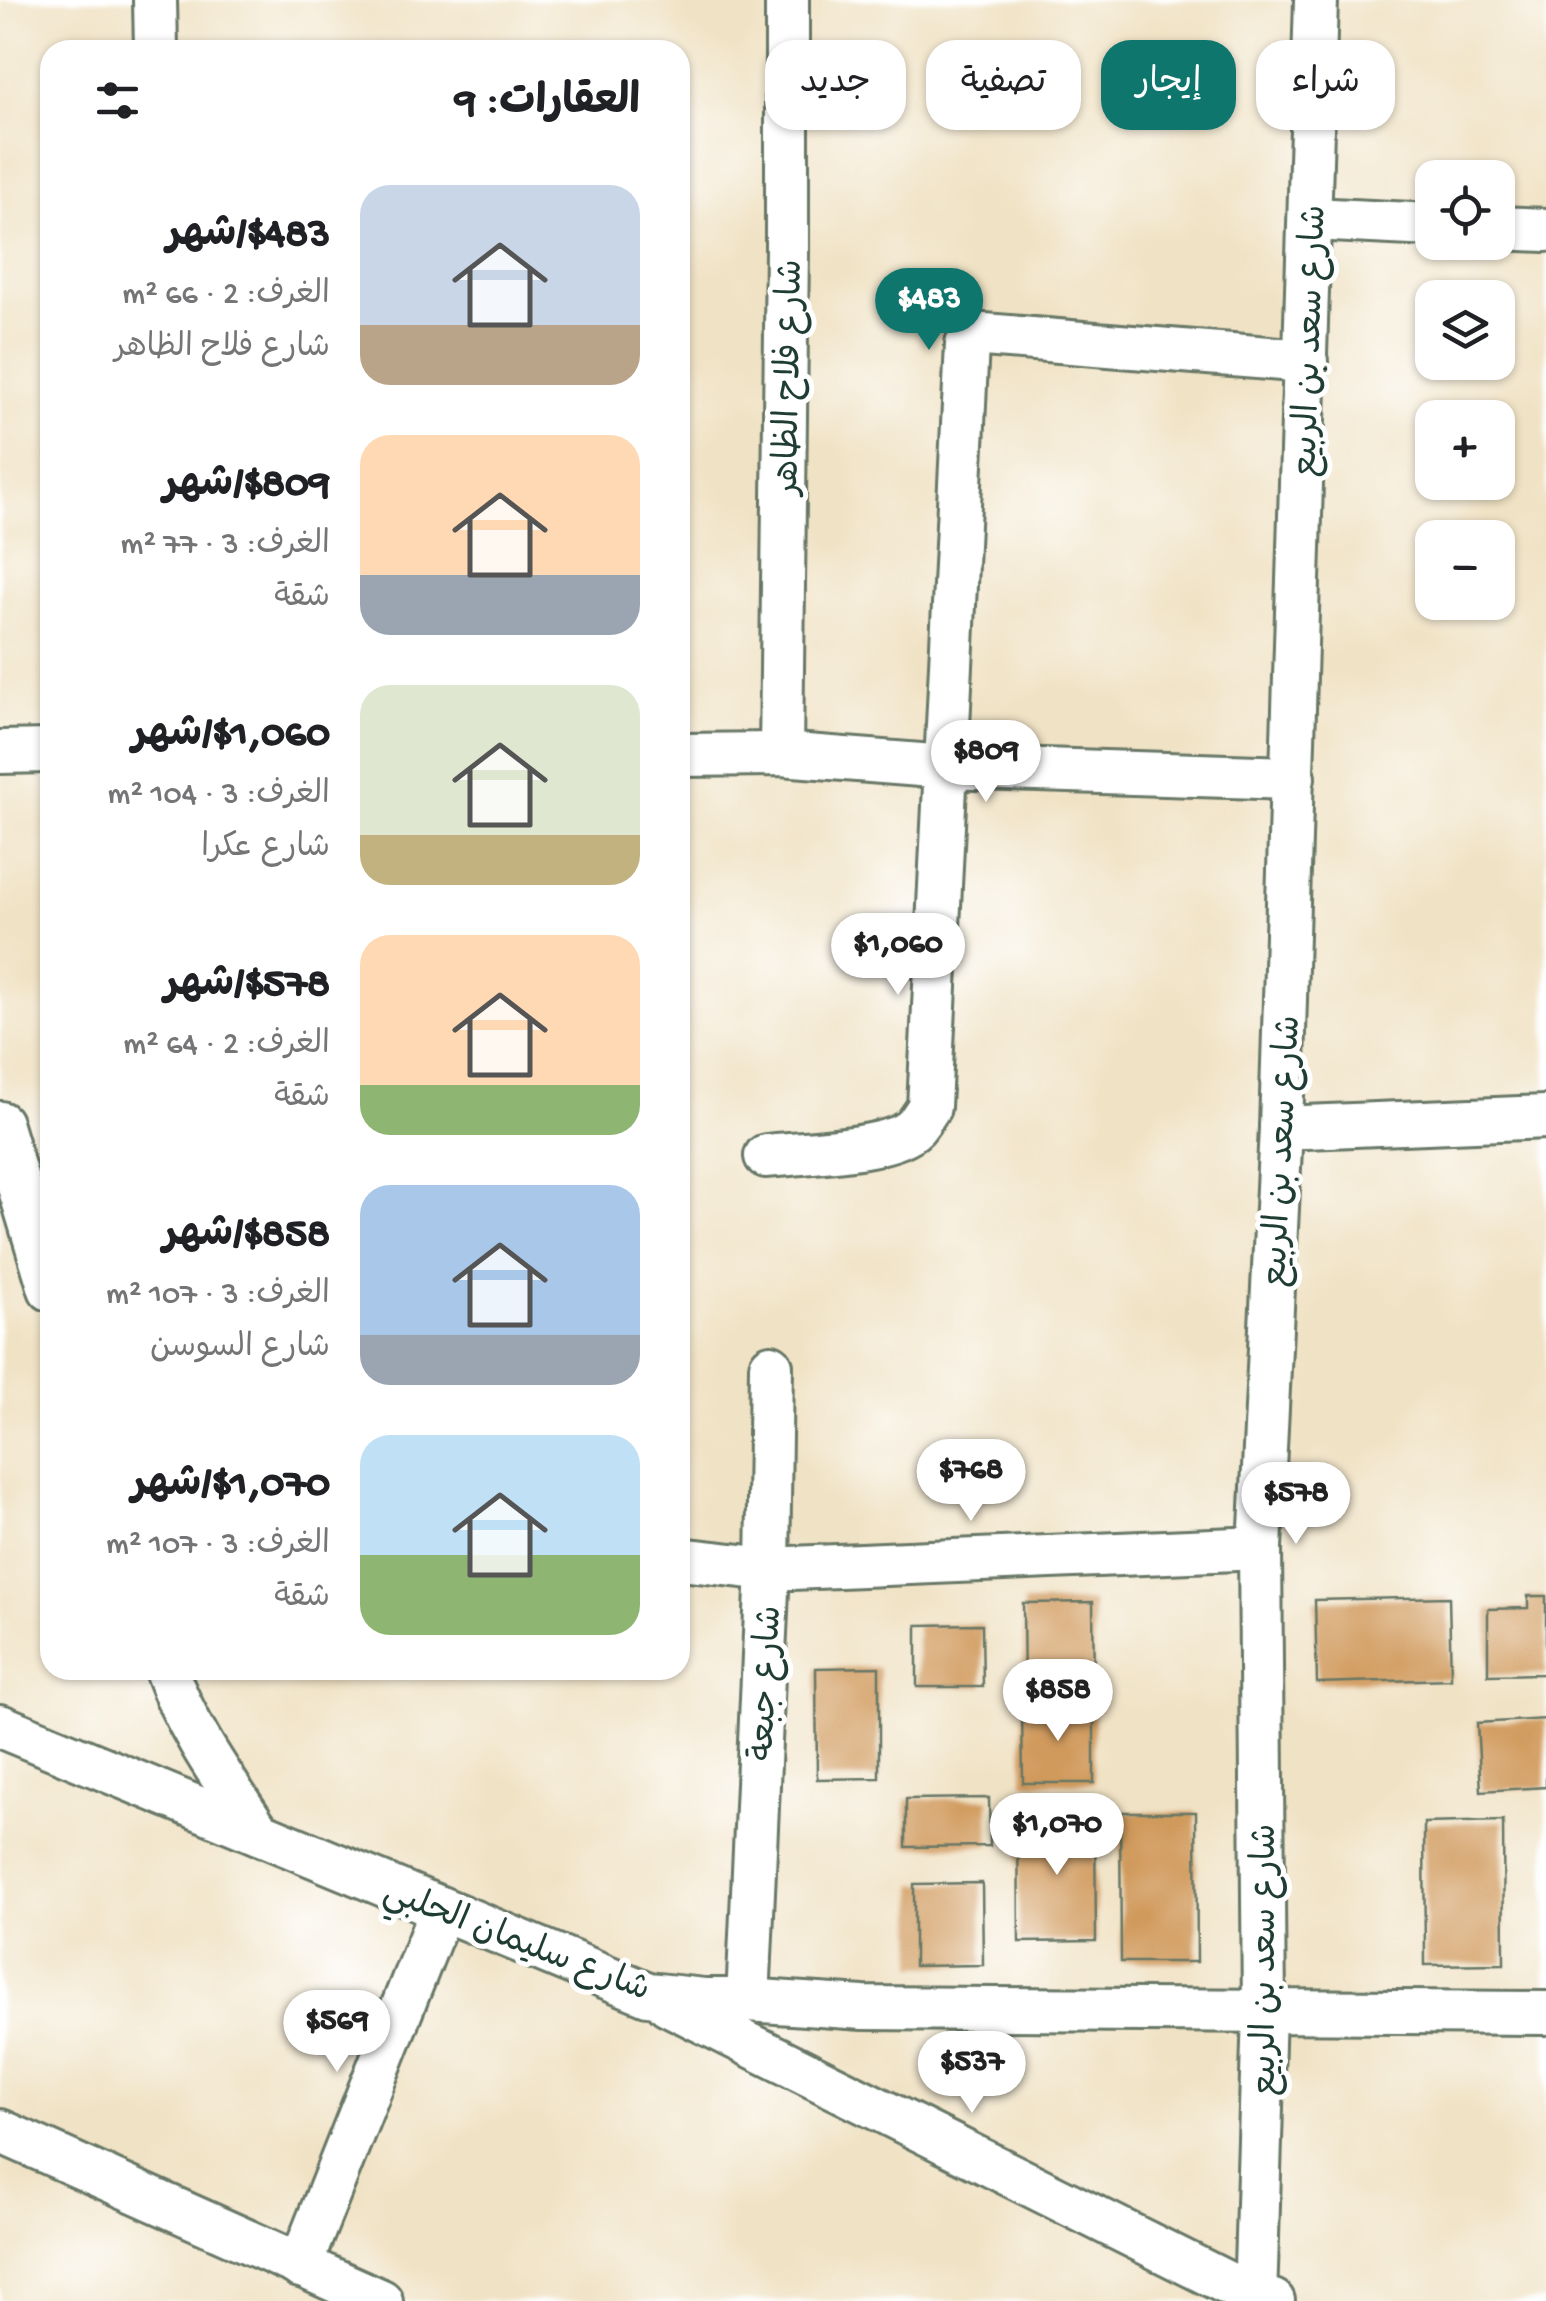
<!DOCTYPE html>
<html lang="ar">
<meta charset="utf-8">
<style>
body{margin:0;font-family:"Gochi Hand","Playpen Sans Arabic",sans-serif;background:#f2f2f2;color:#202124;direction:rtl;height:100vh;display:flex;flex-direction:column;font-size:38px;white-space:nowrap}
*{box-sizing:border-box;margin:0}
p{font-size:32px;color:#757577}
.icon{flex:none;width:55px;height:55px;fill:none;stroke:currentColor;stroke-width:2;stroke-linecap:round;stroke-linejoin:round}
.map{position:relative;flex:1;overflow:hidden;direction:ltr}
.sheet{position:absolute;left:40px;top:40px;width:650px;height:1640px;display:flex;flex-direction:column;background:#fff;border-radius:30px;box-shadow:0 2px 8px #0004;direction:rtl}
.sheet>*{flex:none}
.hud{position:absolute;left:720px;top:40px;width:675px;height:90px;direction:rtl;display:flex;gap:20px}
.fabs{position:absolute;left:1415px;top:160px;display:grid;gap:20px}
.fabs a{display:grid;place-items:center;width:100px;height:100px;border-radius:20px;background:#fff;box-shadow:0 2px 8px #0004;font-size:50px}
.price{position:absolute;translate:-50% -85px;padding:0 22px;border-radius:35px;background:#fff;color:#222;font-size:32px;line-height:65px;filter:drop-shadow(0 2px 5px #0008)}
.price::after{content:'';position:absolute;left:50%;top:60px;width:30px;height:22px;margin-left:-15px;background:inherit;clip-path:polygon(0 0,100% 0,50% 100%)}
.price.current{background:#0f766e;color:#fff}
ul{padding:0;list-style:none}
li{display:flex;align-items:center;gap:30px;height:250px;padding:0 50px}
li span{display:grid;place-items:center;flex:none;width:280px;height:200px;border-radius:30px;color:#555}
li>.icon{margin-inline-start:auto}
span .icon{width:120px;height:120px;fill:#fffc;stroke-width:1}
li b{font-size:42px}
h2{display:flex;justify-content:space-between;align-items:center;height:120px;padding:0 50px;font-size:42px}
.chip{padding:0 35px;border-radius:30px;background:#fff;box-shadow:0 2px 8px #0004;font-size:35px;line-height:90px}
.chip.current{background:#0f766e;color:#fff}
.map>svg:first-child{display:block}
.building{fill:#d09a5b}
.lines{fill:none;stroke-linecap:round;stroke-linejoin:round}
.minor-casing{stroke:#687766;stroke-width:48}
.minor{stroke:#fff;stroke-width:42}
.labels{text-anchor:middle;stroke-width:10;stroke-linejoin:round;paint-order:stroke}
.street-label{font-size:35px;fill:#1f3d34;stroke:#fff}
</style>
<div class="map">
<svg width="1546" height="2301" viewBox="0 0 1546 2301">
<rect width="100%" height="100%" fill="#fff"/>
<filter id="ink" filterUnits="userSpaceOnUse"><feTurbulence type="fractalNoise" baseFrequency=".01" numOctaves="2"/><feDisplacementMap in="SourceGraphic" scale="20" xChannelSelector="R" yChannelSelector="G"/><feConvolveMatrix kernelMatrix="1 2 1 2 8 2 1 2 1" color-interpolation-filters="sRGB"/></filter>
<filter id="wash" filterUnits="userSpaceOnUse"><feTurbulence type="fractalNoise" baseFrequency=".0048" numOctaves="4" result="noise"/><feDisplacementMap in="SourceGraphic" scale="40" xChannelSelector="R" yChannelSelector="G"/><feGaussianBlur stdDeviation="2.25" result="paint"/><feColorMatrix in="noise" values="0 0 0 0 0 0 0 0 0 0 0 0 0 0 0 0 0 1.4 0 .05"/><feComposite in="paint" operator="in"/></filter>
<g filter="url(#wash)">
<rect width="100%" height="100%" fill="#f0e2c4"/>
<g id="blocks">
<g class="building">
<polygon points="1528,1596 1546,1596 1546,1674 1488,1675 1488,1609 1528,1608"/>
<polygon points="1449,1597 1451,1679 1317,1683 1315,1600"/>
<polygon points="1093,1602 1094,1690 1024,1691 1023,1603"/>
<polygon points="982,1624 983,1687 917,1687 917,1625"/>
<polygon points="879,1667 879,1778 817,1779 816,1668"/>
<polygon points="1022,1705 1094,1705 1094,1783 1023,1783"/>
<polygon points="1546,1719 1546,1787 1481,1791 1477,1723"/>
<polygon points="989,1798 990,1846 906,1847 906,1799"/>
<polygon points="1120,1812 1196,1812 1197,1962 1121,1962"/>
<polygon points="1018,1814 1095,1814 1096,1941 1019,1942"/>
<polygon points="1503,1821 1504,1964 1425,1965 1424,1823"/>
<polygon points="982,1883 983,1965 914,1966 914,1884"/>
</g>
</g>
</g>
<g filter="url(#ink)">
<use href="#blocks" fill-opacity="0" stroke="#687766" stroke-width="2.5"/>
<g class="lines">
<defs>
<g id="minor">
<polyline points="155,0 156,50"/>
<polyline points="1311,219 1432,225"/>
<polyline points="1498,228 1546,230"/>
<polyline points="0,752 50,751"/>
<polyline points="781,754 787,248 787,0"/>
<polyline points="680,755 781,754 946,767 1293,778"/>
<polyline points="0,1123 50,1289"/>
<polyline points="1281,1128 1546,1117"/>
<path d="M766 1156C801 1152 892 1151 915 1127 920 1121 925 1113 929 1107L967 344 972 339 984 335 1306 361"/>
<polyline points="680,1559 768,1569 1260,1548"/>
<path d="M166 1670C187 1729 224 1780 259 1833"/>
<polyline points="0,1726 648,1994 704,2000 748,2000 863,2008 1546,2013"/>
<polyline points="748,2000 768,1569 771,1366"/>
<polyline points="668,2004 1257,2298 1273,2301"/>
<polyline points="0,2131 381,2301"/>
<polyline points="300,2266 441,1910"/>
<polyline points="1255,2301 1264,2011 1260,1548 1281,1128 1316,0"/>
</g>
</defs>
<use href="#minor" class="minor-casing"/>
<use href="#minor" class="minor"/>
</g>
</g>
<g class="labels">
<g class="street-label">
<text transform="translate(1307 341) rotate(-88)" y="12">شارع سعد بن الربيع</text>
<text transform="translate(786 377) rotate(-89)" y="12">شارع فلاح الظاهر</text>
<text transform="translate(1279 1151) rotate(-87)" y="12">شارع سعد بن الربيع</text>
<text transform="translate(763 1683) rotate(-87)" y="12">شارع جبعة</text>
<text transform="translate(518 1938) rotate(21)" y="12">شارع سليمان الحلبي</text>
<text transform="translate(1262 1960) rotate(-90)" y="12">شارع سعد بن الربيع</text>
</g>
</g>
</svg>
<div class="fabs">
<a><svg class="icon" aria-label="locate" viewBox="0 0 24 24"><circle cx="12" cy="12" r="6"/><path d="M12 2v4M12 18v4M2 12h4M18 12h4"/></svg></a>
<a><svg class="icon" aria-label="layers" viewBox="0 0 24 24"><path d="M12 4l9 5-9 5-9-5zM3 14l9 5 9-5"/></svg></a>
<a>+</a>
<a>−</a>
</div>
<b class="price current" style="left:929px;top:353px">$483</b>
<b class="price" style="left:986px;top:805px">$809</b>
<b class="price" style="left:898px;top:998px">$1,060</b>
<b class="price" style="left:971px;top:1524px">$768</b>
<b class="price" style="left:1296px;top:1547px">$578</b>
<b class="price" style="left:1058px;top:1744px">$858</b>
<b class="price" style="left:1057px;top:1878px">$1,070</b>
<b class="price" style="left:337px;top:2075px">$569</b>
<b class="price" style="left:972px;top:2116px">$537</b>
<div class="hud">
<a class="chip">شراء</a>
<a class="chip current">إيجار</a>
<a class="chip">تصفية</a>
<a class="chip">جديد</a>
</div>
<section class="sheet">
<h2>العقارات: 9<svg class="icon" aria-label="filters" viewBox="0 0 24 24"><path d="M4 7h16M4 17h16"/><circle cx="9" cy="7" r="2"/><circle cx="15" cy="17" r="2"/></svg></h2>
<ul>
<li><span style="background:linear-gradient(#c9d6e8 70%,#b9a48a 0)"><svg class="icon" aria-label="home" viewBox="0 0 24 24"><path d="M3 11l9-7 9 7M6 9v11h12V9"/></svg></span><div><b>$483/شهر</b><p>الغرف: 2 · 66 m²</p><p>شارع فلاح الظاهر</p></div></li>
<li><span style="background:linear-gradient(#ffd9b3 70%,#9aa5b1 0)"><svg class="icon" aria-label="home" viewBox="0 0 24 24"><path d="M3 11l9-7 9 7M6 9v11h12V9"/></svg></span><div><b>$809/شهر</b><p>الغرف: 3 · 77 m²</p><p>شقة</p></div></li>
<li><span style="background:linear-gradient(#dfe7d0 75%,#c2b280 0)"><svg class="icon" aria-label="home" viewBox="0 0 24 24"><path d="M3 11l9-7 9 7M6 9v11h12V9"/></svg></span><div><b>$1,060/شهر</b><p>الغرف: 3 · 104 m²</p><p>شارع عكرا</p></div></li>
<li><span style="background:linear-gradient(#ffd9b3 75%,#8fb573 0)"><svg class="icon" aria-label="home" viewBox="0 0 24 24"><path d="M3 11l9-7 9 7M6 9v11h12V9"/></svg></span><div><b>$578/شهر</b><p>الغرف: 2 · 64 m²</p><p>شقة</p></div></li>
<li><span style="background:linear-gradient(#a9c7e8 75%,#9aa5b1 0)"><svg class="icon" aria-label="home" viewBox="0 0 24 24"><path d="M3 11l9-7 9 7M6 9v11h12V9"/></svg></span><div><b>$858/شهر</b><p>الغرف: 3 · 107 m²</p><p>شارع السوسن</p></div></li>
<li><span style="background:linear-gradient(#bfe0f5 60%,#8fb573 0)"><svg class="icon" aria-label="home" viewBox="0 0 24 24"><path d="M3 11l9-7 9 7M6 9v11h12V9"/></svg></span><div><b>$1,070/شهر</b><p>الغرف: 3 · 107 m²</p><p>شقة</p></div></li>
</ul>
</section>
</div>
